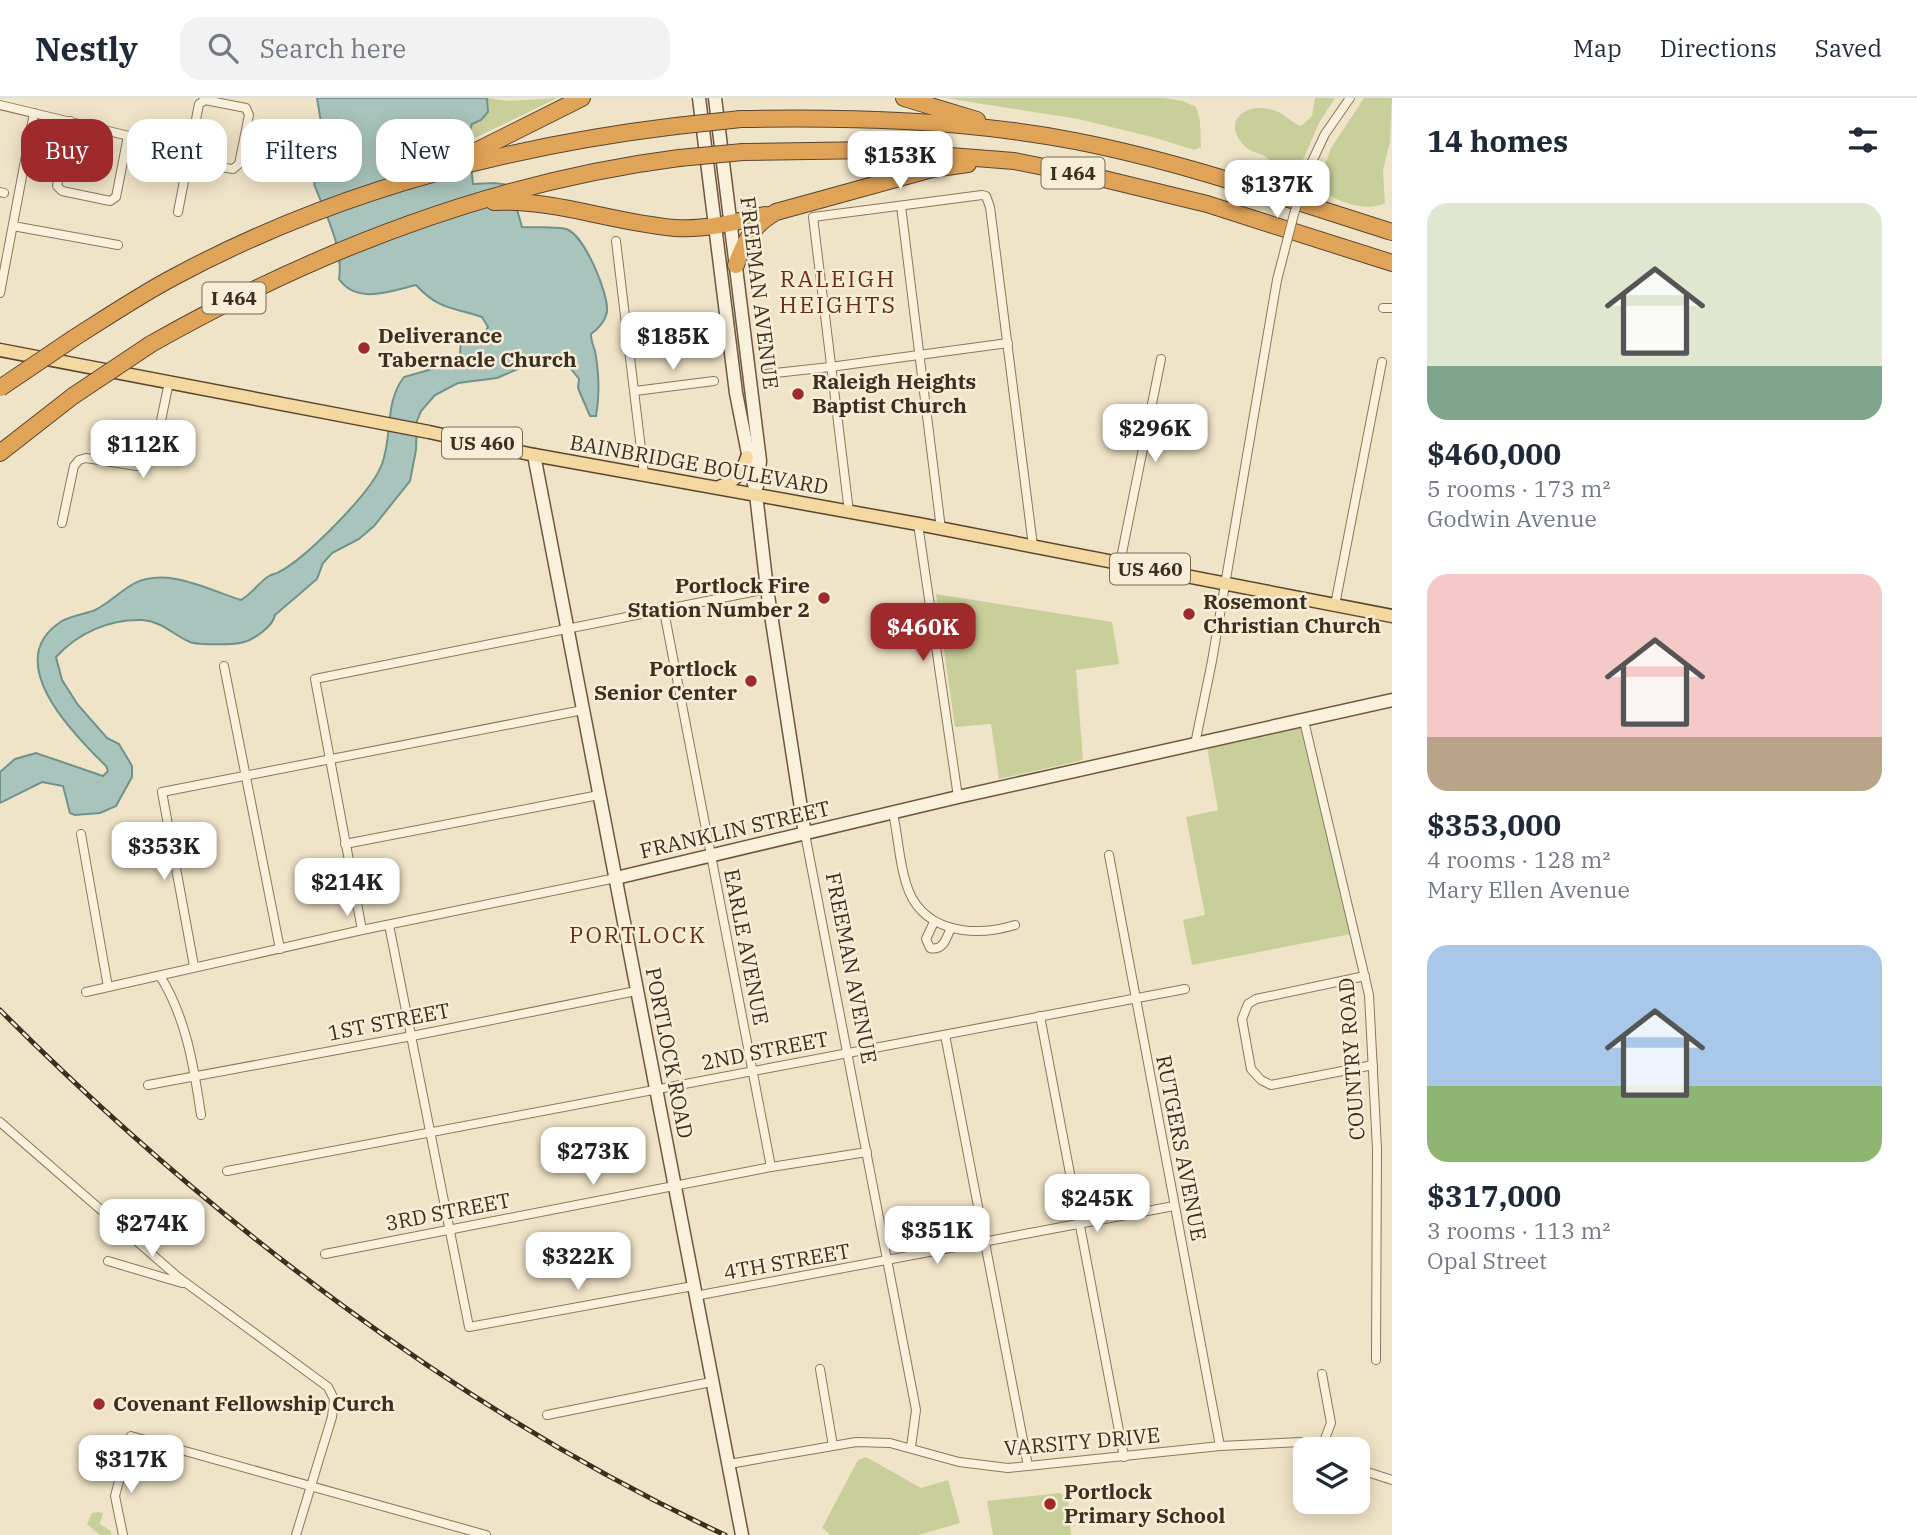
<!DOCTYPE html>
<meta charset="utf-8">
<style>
body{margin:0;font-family:"IBM Plex Serif",serif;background:#f2f2f3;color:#1f2937;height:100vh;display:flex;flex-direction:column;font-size:26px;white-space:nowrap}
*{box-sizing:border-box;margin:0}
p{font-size:23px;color:#747a83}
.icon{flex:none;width:38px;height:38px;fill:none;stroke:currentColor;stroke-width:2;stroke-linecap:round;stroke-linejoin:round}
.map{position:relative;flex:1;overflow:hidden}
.side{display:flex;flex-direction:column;background:#fff;width:525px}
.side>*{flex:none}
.top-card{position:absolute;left:21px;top:21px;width:665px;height:63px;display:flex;gap:14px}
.tools{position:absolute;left:1293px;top:1339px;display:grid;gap:14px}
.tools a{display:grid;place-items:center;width:77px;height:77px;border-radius:14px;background:#fff;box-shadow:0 4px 18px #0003;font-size:35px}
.price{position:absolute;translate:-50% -60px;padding:0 16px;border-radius:14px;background:#fff;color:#222;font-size:23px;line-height:46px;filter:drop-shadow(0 2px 4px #0008)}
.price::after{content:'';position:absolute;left:50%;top:42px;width:21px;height:16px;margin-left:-10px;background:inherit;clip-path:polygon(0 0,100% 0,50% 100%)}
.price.selected{background:#9e2a2b;color:#fff}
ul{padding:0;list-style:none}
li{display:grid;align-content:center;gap:14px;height:371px;padding:0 35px}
li span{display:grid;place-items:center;height:217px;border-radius:21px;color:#555}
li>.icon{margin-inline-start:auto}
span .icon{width:126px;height:126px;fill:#fffc;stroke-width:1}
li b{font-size:30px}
h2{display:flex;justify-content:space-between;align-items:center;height:84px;padding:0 35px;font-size:30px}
.tag{padding:0 24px;border-radius:21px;background:#fff;box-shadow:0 4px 18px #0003;font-size:24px;line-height:63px}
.tag.selected{background:#9e2a2b;color:#fff}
header{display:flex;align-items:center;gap:42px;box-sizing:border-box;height:98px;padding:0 35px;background:#fff;border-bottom:2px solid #e0e1e3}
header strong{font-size:33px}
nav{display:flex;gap:38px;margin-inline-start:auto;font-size:24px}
.search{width:490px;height:63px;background:#f2f2f3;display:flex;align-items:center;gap:18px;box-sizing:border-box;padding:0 24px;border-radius:21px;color:#747a83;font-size:26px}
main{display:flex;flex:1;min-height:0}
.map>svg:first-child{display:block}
.green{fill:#c9cf9b}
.water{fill:#a9c4bc;stroke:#6f938a;stroke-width:2}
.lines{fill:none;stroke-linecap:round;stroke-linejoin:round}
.street-casing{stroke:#8d765c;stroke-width:10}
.secondary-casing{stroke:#6f573f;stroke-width:15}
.primary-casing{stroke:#5b4430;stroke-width:15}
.highway-casing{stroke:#5b4430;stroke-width:18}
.street{stroke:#faf1dc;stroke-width:8}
.secondary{stroke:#faf1dc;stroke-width:12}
.primary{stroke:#f3d9a0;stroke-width:12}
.highway{stroke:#e0a458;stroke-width:16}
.rail-casing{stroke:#3d2e20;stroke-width:5}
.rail{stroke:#f7eed8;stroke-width:2.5;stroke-dasharray:8;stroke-linecap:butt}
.street-bridge-casing{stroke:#8d765c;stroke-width:10;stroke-linecap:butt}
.highway-bridge-casing{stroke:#5b4430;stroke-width:18;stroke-linecap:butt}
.street-bridge{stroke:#faf1dc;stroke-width:8}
.highway-bridge{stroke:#e0a458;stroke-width:16}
.poi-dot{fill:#9e2a2b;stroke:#f7eed8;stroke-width:2.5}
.labels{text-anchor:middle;stroke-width:5;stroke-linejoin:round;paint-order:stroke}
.shield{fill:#f7eed8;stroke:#756857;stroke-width:2}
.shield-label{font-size:19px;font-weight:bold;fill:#3d2e20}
.street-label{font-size:21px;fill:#3d2e20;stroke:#f7eed8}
.poi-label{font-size:21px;font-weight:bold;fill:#3d2e20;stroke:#f7eed8;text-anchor:start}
.neighbourhood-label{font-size:23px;letter-spacing:2px;fill:#6b2e1e;stroke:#f7eed8}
</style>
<header>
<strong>Nestly</strong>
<div class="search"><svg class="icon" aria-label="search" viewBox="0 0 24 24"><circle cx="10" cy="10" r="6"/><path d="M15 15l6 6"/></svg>Search here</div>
<nav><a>Map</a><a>Directions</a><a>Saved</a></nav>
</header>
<main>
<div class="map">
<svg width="1392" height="1437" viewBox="0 0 1392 1437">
<rect width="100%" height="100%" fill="#f0e4c8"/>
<g class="green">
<polygon points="487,0 508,3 557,0 469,43 472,26 481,22 489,7"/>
<polygon points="945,0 1164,0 1183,3 1196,9 1200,23 1201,49 1194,52 1156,40 1078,21"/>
<path d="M1315 0H1335L1320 23 1295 80C1276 82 1278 70 1267 60 1262 55 1253 55 1248 51 1220 28 1241 3 1273 12 1285 15 1290 24 1301 28L1312 18Z"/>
<path d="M1364 0H1392L1390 44 1383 72 1385 105C1367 115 1329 103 1318 87L1331 50Z"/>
<polygon points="936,496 1112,524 1119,566 1076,572 1083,662 999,681 991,626 955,629"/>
<polygon points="1300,628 1351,836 1192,867 1183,822 1205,817 1186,719 1218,712 1207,649"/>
<polygon points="866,1359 921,1390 948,1382 960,1425 918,1437 831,1437 822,1430 858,1362"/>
<polygon points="1060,1395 1068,1401 1071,1437 993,1437 987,1403"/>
<polygon points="98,1414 103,1415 100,1426 111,1433 111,1437 100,1437 87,1426 92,1415"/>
</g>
<path class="water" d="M317 0H487L488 14 481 22 472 26 468 38 473 86 494 85 510 87 522 129C535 130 554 128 566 131 584 136 609 196 607 214 605 223 598 231 591 236 591 243 593 247 595 253 599 275 600 296 596 318H590L578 290 579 281 568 267 553 264 537 266 520 270 497 280 458 285 435 297 421 313 417 323 416 352 410 383 374 428 359 441 332 455 323 465 317 481 275 517C273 528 255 541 244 544 236 547 198 547 190 544 173 537 162 523 142 522 109 521 78 535 56 559L62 582 78 607 107 640 119 646 132 668V679L116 708 100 715 75 717 70 715 63 688 42 684 0 705V674L15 661 36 655 103 678 108 673 106 668C72 635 0 562 62 523 71 518 83 516 93 513 107 507 119 494 133 486 166 468 209 492 241 502 253 495 260 483 269 478 272 476 276 476 279 474 306 460 372 394 382 366 393 337 384 305 404 279L439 269 460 256 461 242 483 237 488 229 482 219C452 209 439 212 416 187 391 193 357 207 339 181 344 150 325 115 314 86 318 77 329 73 332 64L312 49 322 30Z"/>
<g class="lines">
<defs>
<g id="street">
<path d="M0 7 154 44C178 66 203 66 233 71L239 66 249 17 246 10 205 2 199 6 178 114"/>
<polyline points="70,23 57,88 62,93 110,103 116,99 128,38"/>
<polyline points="1309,70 1325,36 1350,0"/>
<polyline points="0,94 4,95"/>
<polyline points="901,108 941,431"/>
<polyline points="13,128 118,147"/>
<polyline points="616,143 644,376"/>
<polyline points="0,195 34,15"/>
<polyline points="1383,210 1392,210"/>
<polyline points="766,276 830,269 1008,245"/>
<polyline points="635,293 714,283"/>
<polyline points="849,414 813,119 982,97 986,98 990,109 1033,448"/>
<polyline points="62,425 74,368 79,362 86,360 137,368 145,367 153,361 169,284"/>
<polyline points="918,426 958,699"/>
<polyline points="1120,465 1161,261"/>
<polyline points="1335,507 1382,264"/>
<polyline points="664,513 771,1069"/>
<polyline points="224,568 280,851"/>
<polyline points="1304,623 1369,897 1377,1051 1376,1262"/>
<polyline points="1195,646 1212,563 1277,182"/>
<path d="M893 715C898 738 899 763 906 785 920 834 972 840 1015 827"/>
<polyline points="81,736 108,889"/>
<polyline points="805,736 916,1312 911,1349"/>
<polyline points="345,746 599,697"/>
<polyline points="1109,757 1220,1348"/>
<path d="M934 824 926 841 930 850C944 853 946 840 951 830"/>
<polyline points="389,827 469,1229 693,1188"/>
<polyline points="362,832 315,581 767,491"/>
<polyline points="194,868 162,694 583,612"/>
<path d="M160 878C186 919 194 969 201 1017"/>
<polyline points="1365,878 1256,901 1248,906 1242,921 1251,971 1261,982 1271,987 1373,967"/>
<polyline points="86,894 362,832 616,780"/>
<polyline points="1040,918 1124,1359"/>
<polyline points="945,937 1028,1368"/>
<polyline points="148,987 412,938 636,893"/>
<polyline points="0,1024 178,1179 328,1289 334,1301 332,1319 296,1437"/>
<polyline points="227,1073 1185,891"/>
<polyline points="325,1156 771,1069 867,1054"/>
<polyline points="108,1163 182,1185"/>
<polyline points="695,1198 1174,1108"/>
<polyline points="820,1271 833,1348"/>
<polyline points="547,1317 711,1284"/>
<polyline points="1321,1351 1331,1325 1322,1276"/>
<polyline points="729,1366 856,1344 890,1345 959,1364 1008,1370 1220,1348 1301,1344 1315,1351"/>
<polyline points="1358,1371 1392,1382"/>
<polyline points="123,1437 115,1398 131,1338 486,1437"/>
</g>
<g id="secondary">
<polyline points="699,0 736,295 756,396 767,491 805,736"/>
<polyline points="715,0 760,363 757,388"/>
<polyline points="534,357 742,1437"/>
<polyline points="616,780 958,699 1392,602"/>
</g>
<g id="primary">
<polyline points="0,252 429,334 534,357 918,426 1392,518"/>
<path d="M719 389C735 383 742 376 747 359"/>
</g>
<g id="highway">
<polyline points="904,0 977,22"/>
<path d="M741 21C853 19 966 22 1075 43 1183 64 1287 101 1392 134"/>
<polyline points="743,54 873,52 1014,63 1104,81 1207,106 1392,165"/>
<polyline points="462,60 582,0"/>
<path d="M494 104C555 101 614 125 675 130 706 132 736 124 765 117"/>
<path d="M736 167C745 142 753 127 776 114L932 71 968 66"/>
<path d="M74 240C107 219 140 197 174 179 330 95 502 49 676 28"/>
<path d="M151 246C315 153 491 84 679 60"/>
<polyline points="0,355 73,298"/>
</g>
</defs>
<use href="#street" class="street-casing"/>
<use href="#secondary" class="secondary-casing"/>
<use href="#primary" class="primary-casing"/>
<use href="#highway" class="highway-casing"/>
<use href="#street" class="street"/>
<use href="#secondary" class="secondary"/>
<use href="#primary" class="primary"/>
<use href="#highway" class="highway"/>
<defs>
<path id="rail" d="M0 912C207 1120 459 1313 725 1437"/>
</defs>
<use href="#rail" class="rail-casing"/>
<use href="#rail" class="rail"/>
<defs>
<polyline id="street-bridge" points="1277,182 1294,116 1309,70"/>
<g id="highway-bridge">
<polyline points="676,28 741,21"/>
<polyline points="679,60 743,54"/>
<polyline points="0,290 74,240"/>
<polyline points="73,298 151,246"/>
</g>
</defs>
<use href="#street-bridge" class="street-bridge-casing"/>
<use href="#highway-bridge" class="highway-bridge-casing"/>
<use href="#street-bridge" class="street-bridge"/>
<use href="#highway-bridge" class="highway-bridge"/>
</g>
<g class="poi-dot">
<circle cx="364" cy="250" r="7"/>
<circle cx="798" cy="296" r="7"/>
<circle cx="824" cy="500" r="7"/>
<circle cx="1189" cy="516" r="7"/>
<circle cx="751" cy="583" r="7"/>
<circle cx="99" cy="1306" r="7"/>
<circle cx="1050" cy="1406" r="7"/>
</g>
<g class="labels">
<g class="shield">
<rect x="1041.5" y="59.5" width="63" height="31" rx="5"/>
<rect x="202.5" y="184.5" width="63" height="31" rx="5"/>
<rect x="442" y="329.5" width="80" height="31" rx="5"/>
<rect x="1110" y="455.5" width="80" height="31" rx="5"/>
</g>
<g class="shield-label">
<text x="1073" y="82">I 464</text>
<text x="234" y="207">I 464</text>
<text x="482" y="352">US 460</text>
<text x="1150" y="478">US 460</text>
</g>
<g class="street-label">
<text transform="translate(759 195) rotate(83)" y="7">FREEMAN AVENUE</text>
<text transform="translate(699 367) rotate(10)" y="7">BAINBRIDGE BOULEVARD</text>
<text transform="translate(735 732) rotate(-13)" y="7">FRANKLIN STREET</text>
<text transform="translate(746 849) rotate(79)" y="7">EARLE AVENUE</text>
<text transform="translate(851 870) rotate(79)" y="7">FREEMAN AVENUE</text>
<text transform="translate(389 924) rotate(-11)" y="7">1ST STREET</text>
<text transform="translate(765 953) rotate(-11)" y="7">2ND STREET</text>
<text transform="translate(669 955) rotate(79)" y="7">PORTLOCK ROAD</text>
<text transform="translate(1352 961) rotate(-94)" y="7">COUNTRY ROAD</text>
<text transform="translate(1181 1050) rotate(79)" y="7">RUTGERS AVENUE</text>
<text transform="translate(448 1114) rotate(-11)" y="7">3RD STREET</text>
<text transform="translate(787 1164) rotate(-10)" y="7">4TH STREET</text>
<text transform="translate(1082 1344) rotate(-5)" y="7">VARSITY DRIVE</text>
</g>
<g class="poi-label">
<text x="378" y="245">Deliverance<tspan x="378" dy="24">Tabernacle Church</tspan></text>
<text x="812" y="291">Raleigh Heights<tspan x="812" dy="24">Baptist Church</tspan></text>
<text x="810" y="495" text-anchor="end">Portlock Fire<tspan x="810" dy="24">Station Number 2</tspan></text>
<text x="1203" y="511">Rosemont<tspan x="1203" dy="24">Christian Church</tspan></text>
<text x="737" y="578" text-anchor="end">Portlock<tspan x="737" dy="24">Senior Center</tspan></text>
<text x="113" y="1313">Covenant Fellowship Curch</text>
<text x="1064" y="1401">Portlock<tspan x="1064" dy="24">Primary School</tspan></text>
</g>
<g class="neighbourhood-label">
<text x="838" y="189">RALEIGH<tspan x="838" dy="26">HEIGHTS</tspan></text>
<text x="638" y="845">PORTLOCK</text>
</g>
</g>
</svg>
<div class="tools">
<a><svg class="icon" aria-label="layers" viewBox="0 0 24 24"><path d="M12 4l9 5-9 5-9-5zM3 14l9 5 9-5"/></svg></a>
</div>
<b class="price" style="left:900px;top:93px">$153K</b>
<b class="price" style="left:1277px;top:122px">$137K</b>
<b class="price" style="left:673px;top:274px">$185K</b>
<b class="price" style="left:1155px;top:366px">$296K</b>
<b class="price" style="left:143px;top:382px">$112K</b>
<b class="price selected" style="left:923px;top:565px">$460K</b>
<b class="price" style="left:164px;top:784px">$353K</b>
<b class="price" style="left:347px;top:820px">$214K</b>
<b class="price" style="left:593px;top:1089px">$273K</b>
<b class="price" style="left:1097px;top:1136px">$245K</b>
<b class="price" style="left:152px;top:1161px">$274K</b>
<b class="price" style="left:937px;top:1168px">$351K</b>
<b class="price" style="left:578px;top:1194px">$322K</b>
<b class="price" style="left:131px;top:1397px">$317K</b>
<div class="top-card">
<a class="tag selected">Buy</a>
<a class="tag">Rent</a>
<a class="tag">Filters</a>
<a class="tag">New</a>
</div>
</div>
<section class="side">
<h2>14 homes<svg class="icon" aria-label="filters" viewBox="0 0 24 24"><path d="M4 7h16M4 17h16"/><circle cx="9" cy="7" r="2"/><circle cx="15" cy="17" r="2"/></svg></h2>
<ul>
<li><span style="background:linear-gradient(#dfe7d0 75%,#7fa58c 0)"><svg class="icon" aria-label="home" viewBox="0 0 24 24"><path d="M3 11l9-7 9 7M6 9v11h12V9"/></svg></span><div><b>$460,000</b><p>5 rooms · 173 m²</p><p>Godwin Avenue</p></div></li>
<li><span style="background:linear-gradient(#f6c9c9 75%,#b9a48a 0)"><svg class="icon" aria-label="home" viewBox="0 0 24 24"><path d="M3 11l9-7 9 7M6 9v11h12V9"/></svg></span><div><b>$353,000</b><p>4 rooms · 128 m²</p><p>Mary Ellen Avenue</p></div></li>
<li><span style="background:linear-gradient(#a9c7e8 65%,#8fb573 0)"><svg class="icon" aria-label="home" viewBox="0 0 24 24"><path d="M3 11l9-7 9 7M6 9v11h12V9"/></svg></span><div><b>$317,000</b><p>3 rooms · 113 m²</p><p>Opal Street</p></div></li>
</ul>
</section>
</main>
